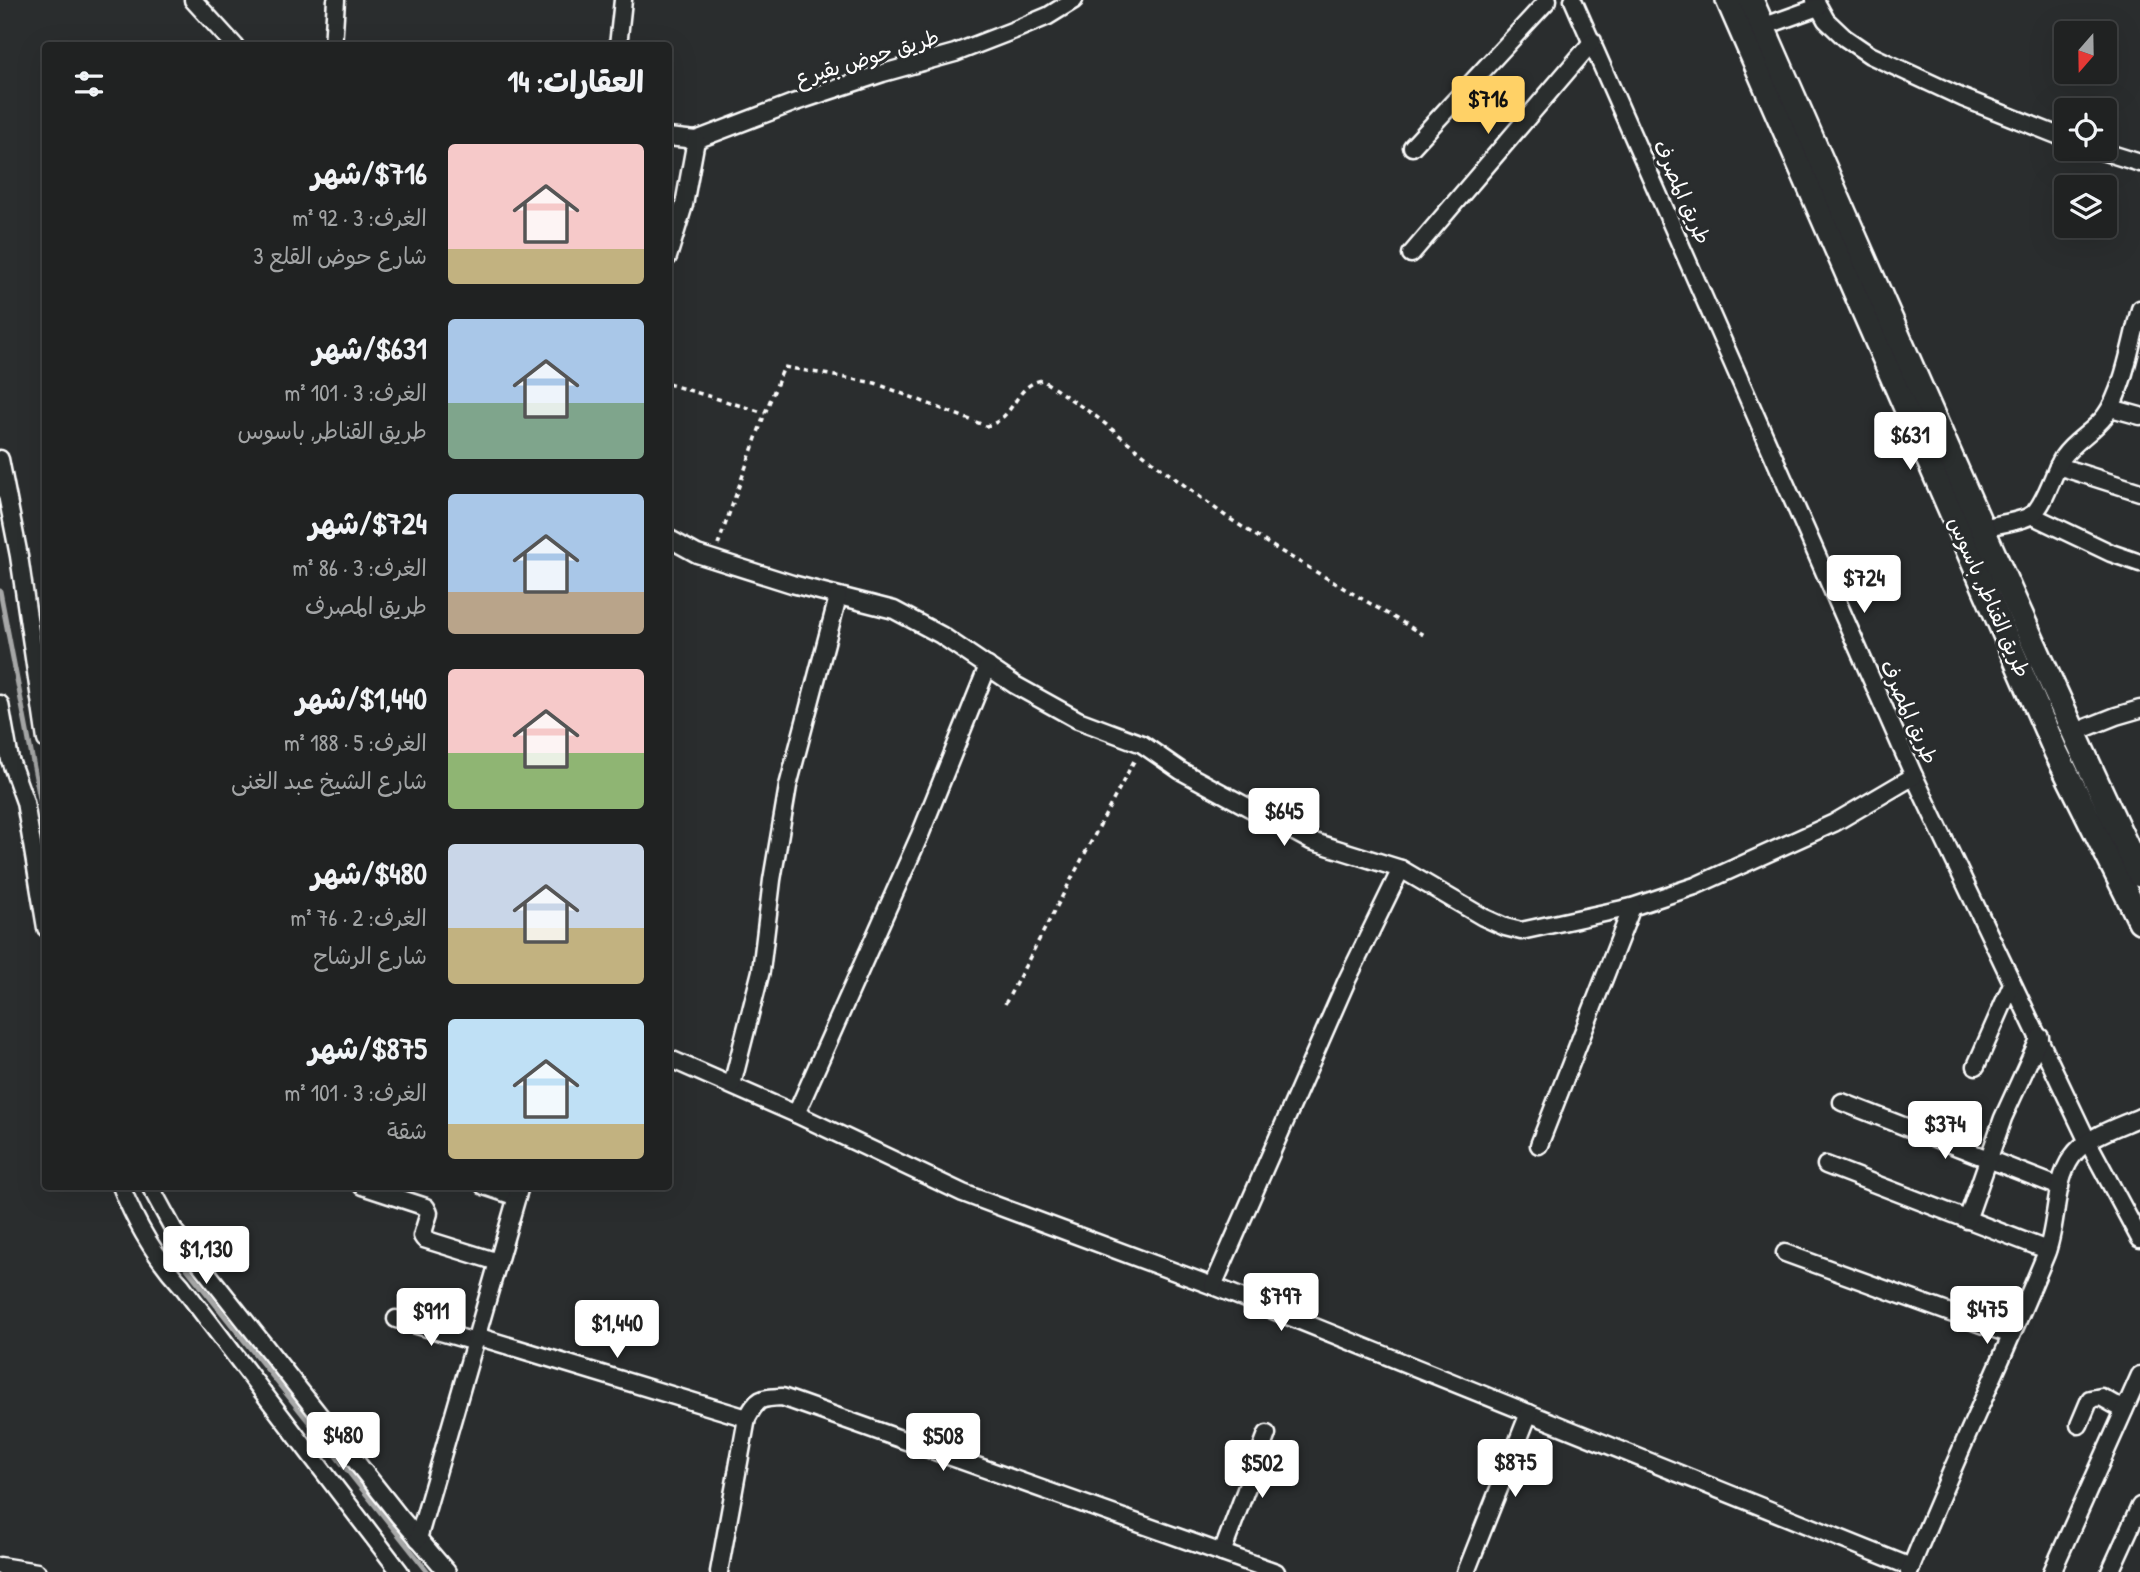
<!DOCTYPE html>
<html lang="ar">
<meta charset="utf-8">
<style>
body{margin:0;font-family:"Patrick Hand","Playpen Sans Arabic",sans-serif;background:#2d2f2f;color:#f1f3f6;direction:rtl;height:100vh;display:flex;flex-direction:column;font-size:26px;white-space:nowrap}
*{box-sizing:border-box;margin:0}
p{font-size:23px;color:#a2a4a5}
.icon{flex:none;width:38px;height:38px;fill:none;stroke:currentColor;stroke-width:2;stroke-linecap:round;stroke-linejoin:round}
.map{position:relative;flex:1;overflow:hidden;direction:ltr}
.sheet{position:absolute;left:42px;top:42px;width:630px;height:1148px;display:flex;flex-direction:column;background:#202222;border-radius:7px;box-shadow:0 7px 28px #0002,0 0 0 2px #3d3f40;direction:rtl}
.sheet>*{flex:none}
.needle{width:46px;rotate:200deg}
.tools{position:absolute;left:2054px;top:21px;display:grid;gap:14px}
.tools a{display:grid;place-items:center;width:63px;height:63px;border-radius:7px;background:#202222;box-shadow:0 7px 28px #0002,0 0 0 2px #3d3f40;font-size:35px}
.price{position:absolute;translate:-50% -60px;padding:0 16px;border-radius:7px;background:#fff;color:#222;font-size:23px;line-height:46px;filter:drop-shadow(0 2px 4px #0008)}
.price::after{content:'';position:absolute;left:50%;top:42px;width:21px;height:16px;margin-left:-10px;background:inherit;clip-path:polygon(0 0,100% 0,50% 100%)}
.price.current{background:#ffd166;color:#111}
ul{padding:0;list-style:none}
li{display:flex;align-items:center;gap:21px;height:175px;padding:0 28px}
li span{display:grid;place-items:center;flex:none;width:196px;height:140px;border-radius:7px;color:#555}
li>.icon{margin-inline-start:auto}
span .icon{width:84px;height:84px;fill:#fffc;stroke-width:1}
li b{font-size:30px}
h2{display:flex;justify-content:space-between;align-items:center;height:84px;padding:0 28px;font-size:30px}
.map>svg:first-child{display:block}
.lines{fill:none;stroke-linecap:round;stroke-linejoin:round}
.stream{stroke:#a6a7a7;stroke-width:5}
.street-casing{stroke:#fff;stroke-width:21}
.secondary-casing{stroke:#fff;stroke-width:28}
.path{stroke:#fff;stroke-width:3.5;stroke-dasharray:5 5;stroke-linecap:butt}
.street{stroke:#2a2d2e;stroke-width:16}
.secondary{stroke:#2a2d2e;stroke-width:23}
.labels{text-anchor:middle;stroke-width:6;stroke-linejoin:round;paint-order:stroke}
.street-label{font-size:21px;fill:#fff;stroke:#2a2d2e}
</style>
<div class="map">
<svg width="2140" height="1572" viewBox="0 0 2140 1572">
<rect width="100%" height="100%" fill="#2a2d2e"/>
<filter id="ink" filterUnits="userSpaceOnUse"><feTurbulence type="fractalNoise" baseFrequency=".0143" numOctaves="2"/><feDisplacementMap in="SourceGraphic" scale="14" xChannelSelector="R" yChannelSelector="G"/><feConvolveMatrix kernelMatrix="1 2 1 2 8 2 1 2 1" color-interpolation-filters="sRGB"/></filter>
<g filter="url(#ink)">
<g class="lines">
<g class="stream">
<polyline points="0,591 46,830"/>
<polyline points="170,1236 185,1266 428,1572"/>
</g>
<defs>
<g id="street">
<polyline points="193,0 235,46"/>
<polyline points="1573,0 1914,776 2088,1142 2140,1239"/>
<polyline points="1815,0 1826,20 1845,38 1870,55 1963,98 2067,139"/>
<polyline points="1754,30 1818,7"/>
<polyline points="333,46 336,0"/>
<polyline points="618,46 623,0"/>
<polyline points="668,137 696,140 793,103 883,73 955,53 1017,29 1048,16 1074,0"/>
<polyline points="1412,147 1548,0"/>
<polyline points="2095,149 2140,163"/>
<polyline points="1411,254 1593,41"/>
<polyline points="668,257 684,205 696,140"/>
<polyline points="2111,408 2140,416"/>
<polyline points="0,459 19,556 46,740"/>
<polyline points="2058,466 2140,492"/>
<polyline points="2031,515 2111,553 2140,563"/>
<path d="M1981 528C1993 525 2025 521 2033 514 2046 502 2053 473 2063 457 2075 440 2093 432 2105 416 2123 393 2132 339 2140 309"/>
<polyline points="668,538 697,554 792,584 894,610 941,635 1015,685 1078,720 1142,744 1181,771 1311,841 1401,869 1483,917 1505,927 1521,931 1632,907 1695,886 1834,823 1914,776"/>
<polyline points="0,704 10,760 25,802 46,928"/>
<polyline points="2073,733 2116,716 2140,709"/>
<polyline points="668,1058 796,1114 963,1193 1213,1286 1911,1567"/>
<polyline points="1976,1066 2012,984"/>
<polyline points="732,1085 761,971 772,880 788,786 838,597"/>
<polyline points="1842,1102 2060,1187"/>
<polyline points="796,1114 920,835 988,666"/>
<polyline points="1539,1145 1632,907"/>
<polyline points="1826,1165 2047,1250"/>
<path d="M121 1186C136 1224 155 1257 182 1286L400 1572"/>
<polyline points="150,1186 175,1232 399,1516 447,1572"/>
<polyline points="362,1186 426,1207 429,1213 422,1236 424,1239 498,1262"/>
<polyline points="484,1186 517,1197"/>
<polyline points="1967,1220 2003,1118 2040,1037"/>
<polyline points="1785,1253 2011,1335"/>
<polyline points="1213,1286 1347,980 1401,869"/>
<polyline points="396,1319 475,1342"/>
<polyline points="476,1336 747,1418"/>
<polyline points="2079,1425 2090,1399 2101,1397 2124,1410"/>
<polyline points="418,1539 520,1186"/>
<polyline points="1222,1553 1267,1434"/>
<polyline points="0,1566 37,1572"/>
<path d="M719 1572 747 1418C758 1398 760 1398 782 1397L1276 1572"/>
<polyline points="1466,1572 1529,1413"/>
<path d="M1909 1572C1952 1465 2002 1361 2046 1254 2058 1224 2053 1184 2072 1157 2086 1136 2118 1127 2140 1117"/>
<polyline points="2052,1572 2140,1375"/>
<polyline points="2110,1572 2140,1506"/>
</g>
<g id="secondary">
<polyline points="1728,0 2056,752 2140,921"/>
<path d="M1751 0C1880 292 2004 586 2140 875"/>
</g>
</defs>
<use href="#street" class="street-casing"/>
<use href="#secondary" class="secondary-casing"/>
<g class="path">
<polyline points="668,384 765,413"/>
<path d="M718 545 765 413 784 367 875 383 986 426C1015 420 1014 385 1042 380L1094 415 1153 462 1227 517 1272 546 1427 637"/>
<polyline points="1005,1004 1135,759"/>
</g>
<use href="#street" class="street"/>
<use href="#secondary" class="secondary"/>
</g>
</g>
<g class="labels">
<g class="street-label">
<text transform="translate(867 58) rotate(-17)" y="7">طريق حوض بقيرع</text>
<text transform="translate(1682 192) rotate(66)" y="7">طريق المصرف</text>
<text transform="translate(1989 597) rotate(66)" y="7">طريق القناطر, باسوس</text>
<text transform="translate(1909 712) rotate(66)" y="7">طريق المصرف</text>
</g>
</g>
</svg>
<div class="tools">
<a><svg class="needle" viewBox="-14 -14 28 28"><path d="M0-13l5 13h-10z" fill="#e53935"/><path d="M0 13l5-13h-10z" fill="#a2a4a5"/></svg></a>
<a><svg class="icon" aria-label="locate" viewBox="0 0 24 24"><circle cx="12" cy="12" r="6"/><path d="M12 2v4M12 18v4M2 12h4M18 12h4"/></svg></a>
<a><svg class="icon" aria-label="layers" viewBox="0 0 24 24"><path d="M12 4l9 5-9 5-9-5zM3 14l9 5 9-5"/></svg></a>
</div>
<b class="price current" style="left:1488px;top:136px">$716</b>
<b class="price" style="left:1910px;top:472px">$631</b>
<b class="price" style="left:1864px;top:615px">$724</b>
<b class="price" style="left:1284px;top:848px">$645</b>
<b class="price" style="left:1945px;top:1161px">$374</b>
<b class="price" style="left:206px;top:1286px">$1,130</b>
<b class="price" style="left:1281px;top:1333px">$797</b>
<b class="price" style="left:1987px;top:1346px">$475</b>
<b class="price" style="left:431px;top:1348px">$911</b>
<b class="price" style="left:617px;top:1360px">$1,440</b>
<b class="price" style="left:343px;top:1472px">$480</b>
<b class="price" style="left:943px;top:1473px">$508</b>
<b class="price" style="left:1515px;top:1499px">$875</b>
<b class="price" style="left:1262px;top:1500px">$502</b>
<section class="sheet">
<h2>العقارات: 14<svg class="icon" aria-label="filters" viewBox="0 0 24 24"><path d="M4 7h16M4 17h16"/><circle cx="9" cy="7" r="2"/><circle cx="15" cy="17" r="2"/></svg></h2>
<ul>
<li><span style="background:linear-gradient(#f6c9c9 75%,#c2b280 0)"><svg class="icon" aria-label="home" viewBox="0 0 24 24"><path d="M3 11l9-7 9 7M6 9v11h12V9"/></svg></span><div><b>$716/شهر</b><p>الغرف: 3 · 92 m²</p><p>شارع حوض القلع 3</p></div></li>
<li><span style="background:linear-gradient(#a9c7e8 60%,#7fa58c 0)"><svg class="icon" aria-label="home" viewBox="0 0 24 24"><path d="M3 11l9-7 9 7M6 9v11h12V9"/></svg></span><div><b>$631/شهر</b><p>الغرف: 3 · 101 m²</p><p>طريق القناطر, باسوس</p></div></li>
<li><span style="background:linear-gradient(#a9c7e8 70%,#b9a48a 0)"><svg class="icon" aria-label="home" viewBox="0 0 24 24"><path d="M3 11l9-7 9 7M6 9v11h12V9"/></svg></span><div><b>$724/شهر</b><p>الغرف: 3 · 86 m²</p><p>طريق المصرف</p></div></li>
<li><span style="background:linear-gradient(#f6c9c9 60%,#8fb573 0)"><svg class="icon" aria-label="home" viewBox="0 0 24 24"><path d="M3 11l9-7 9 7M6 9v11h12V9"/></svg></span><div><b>$1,440/شهر</b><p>الغرف: 5 · 188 m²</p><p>شارع الشيخ عبد الغنى</p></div></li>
<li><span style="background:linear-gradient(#c9d6e8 60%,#c2b280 0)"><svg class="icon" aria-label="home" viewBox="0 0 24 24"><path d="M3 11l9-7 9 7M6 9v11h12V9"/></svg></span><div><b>$480/شهر</b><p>الغرف: 2 · 76 m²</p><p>شارع الرشاح</p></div></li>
<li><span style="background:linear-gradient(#bfe0f5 75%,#c2b280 0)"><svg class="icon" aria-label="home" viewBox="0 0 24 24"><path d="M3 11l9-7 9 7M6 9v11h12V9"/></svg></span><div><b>$875/شهر</b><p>الغرف: 3 · 101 m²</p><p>شقة</p></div></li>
</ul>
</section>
</div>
